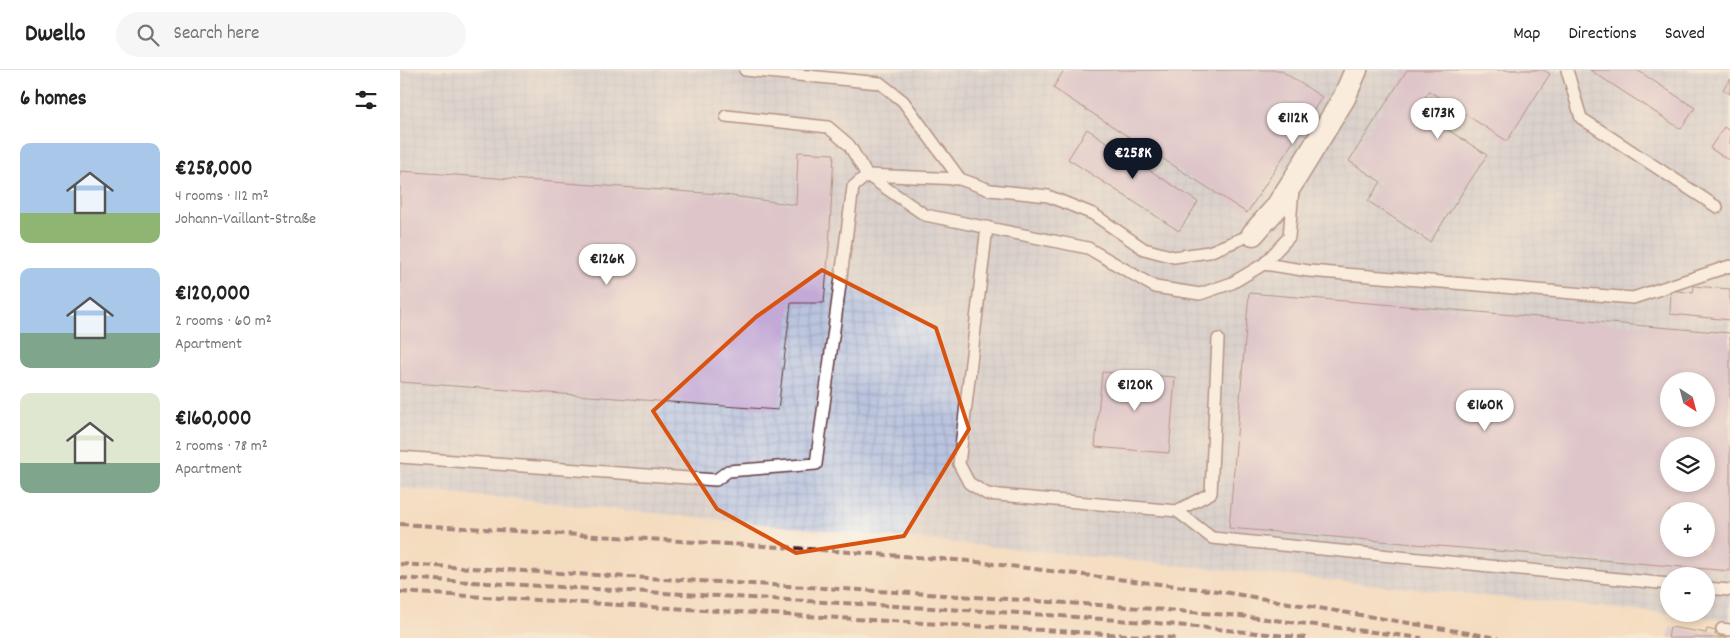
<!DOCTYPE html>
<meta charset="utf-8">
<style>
body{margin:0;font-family:Dekko,sans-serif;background:#f6f6f6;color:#222;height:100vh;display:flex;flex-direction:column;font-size:19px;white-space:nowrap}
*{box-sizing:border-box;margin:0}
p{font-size:16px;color:#767676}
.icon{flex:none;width:28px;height:28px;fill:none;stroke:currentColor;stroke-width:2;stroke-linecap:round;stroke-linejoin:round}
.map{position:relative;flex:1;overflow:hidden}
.drawer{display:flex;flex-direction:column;background:#fff;width:400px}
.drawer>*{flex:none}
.needle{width:32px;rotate:144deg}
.controls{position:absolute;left:1260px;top:302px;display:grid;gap:10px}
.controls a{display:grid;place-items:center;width:55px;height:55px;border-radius:50%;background:#fff;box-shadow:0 2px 8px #0003;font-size:25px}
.price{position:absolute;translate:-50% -42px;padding:0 11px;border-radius:18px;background:#fff;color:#222;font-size:16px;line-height:32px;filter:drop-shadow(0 1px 2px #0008)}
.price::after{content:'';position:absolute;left:50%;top:30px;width:15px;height:11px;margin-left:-8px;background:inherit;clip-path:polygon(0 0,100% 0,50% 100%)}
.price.selected{background:#111827;color:#fff}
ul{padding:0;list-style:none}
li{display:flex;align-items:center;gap:15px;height:125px;padding:0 20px}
li span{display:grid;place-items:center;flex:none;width:140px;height:100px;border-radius:10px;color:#555}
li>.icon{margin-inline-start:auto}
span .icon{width:60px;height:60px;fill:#fffc;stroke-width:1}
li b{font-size:21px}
h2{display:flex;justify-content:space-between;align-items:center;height:60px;padding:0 20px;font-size:21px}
header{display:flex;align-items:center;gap:30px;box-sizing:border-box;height:70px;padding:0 25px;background:#fff;border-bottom:1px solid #e0e0e0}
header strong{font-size:24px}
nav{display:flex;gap:28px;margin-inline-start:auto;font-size:18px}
.search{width:350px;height:45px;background:#f6f6f6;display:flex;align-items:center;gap:12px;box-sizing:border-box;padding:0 18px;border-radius:28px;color:#767676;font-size:19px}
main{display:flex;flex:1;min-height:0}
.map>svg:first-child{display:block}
.industrial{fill:url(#industrial-grid);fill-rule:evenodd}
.building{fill:#c2a9d6;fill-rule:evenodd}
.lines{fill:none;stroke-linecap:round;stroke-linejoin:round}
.service-casing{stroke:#643b41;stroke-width:14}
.minor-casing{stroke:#643b41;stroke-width:25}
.service{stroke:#fff;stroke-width:11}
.minor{stroke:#fff;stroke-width:22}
.rail{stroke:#4a1f2b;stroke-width:4;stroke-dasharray:8 4;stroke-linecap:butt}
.marked{fill:none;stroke:#d8530f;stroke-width:4;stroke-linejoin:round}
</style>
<header>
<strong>Dwello</strong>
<div class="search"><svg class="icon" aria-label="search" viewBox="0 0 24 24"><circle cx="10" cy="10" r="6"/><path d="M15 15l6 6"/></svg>Search here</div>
<nav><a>Map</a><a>Directions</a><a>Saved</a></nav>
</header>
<main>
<section class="drawer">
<h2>6 homes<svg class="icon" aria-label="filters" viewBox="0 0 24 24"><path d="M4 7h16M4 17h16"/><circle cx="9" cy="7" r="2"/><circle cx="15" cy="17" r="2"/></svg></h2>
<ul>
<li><span style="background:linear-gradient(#a9c7e8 70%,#8fb573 0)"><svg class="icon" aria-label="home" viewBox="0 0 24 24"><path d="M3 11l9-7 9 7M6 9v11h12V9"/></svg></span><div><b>€258,000</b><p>4 rooms · 112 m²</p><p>Johann-Vaillant-Straße</p></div></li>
<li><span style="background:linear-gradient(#a9c7e8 65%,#7fa58c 0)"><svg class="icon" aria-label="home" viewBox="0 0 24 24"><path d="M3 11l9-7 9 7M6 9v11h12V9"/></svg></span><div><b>€120,000</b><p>2 rooms · 60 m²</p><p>Apartment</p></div></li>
<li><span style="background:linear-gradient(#dfe7d0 70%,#7fa58c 0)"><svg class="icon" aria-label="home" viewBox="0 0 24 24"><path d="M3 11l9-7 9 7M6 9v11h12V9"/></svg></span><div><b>€160,000</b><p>2 rooms · 78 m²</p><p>Apartment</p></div></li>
</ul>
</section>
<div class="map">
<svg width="1330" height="568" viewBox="0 0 1330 568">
<defs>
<pattern id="industrial-grid" width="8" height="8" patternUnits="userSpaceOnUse" patternTransform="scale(1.25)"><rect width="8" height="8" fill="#bac4de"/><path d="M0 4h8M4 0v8" fill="none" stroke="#a1a8bf"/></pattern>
</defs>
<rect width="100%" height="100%" fill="#fbf7ec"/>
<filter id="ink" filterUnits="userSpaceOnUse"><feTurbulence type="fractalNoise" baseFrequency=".02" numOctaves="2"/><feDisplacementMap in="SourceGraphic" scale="10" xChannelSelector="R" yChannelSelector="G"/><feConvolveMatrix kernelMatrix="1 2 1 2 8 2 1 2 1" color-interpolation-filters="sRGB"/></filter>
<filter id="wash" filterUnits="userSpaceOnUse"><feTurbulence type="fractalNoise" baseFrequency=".0096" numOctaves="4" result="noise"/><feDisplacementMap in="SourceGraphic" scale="20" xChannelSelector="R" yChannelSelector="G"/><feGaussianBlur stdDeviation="1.12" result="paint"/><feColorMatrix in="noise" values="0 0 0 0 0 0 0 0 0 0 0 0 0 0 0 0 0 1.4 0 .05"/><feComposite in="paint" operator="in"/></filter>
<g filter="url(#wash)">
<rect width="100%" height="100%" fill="#f4dcbf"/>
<path class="industrial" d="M0 0H1330V550L0 418ZM1269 311H1306V349H1269ZM1269 376H1306V414H1269ZM1269 441H1306V479H1269ZM1269 506H1306V544H1269Z"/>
<g id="blocks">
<g class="building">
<polygon points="664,0 880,0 922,27 847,143 653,18"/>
<polygon points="1007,0 1144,0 1150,4 1107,71 1029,21 1017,40 1087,85 1030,172 968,131 981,112 949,91"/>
<polygon points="1190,0 1237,0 1295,38 1281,59"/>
<polygon points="1330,9 1330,24 1323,19"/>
<polygon points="1324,57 1330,61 1330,91 1310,78"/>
<polygon points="687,59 798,132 779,161 668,89"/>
<polygon points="398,82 434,84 429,176 424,233 391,233 378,340 0,312 0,101 318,124 396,135"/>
<polygon points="1294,216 1330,219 1330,250 1270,244 1271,220 1293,223"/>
<path d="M849 223 1330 263V501L829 458ZM1269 311H1306V349H1269ZM1269 376H1306V414H1269ZM1269 441H1306V479H1269Z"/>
<polygon points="702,302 775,307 769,383 695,377"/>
<polygon points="1270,557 1306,563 1307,559 1316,561 1315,565 1327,568 1268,568"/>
</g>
</g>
</g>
<g filter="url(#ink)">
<use href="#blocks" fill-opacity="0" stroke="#643b41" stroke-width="1"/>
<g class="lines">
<defs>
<g id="service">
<polyline points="345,0 480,13 503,31 560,109 590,120 648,126 693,144 744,179 774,187 809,182 853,164"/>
<polyline points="1167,0 1181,48 1317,137"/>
<polyline points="326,46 428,57 449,75 467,105 525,145 688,178 755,217 800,224 832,213 864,194 889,167 893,119"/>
<polyline points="587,157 559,394 569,413 587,424 777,441 812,468 1269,514"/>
<polyline points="864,194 909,201 1233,228 1330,196"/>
<polyline points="0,387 316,410 328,401 416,394 453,117 467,105 560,109"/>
<polyline points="777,441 811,423 818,269"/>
<polyline points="1306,518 1330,520"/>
<polyline points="1322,559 1330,560"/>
</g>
<polyline id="minor" points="853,164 876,138 894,110 944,28 956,0"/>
</defs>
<use href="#service" class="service-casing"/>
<use href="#minor" class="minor-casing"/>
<use href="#service" class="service"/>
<use href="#minor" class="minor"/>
<g class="rail">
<polyline points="0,454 395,478 568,491 817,521 1098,568"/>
<polyline points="0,494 512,523 715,536 841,546 1022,568"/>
<polyline points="0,508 618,543 746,552 907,568"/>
<polyline points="0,522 776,568"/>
</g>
</g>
</g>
<path d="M0 0H1330V568H0ZM422 200 536 258 569 359 504 466 396 483 317 439 253 341 356 247Z" fill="#f4dcbf" fill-opacity=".55" fill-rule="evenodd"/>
<path class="marked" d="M422 200 536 258 569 359 504 466 396 483 317 439 253 341 356 247Z"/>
</svg>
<div class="controls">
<a><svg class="needle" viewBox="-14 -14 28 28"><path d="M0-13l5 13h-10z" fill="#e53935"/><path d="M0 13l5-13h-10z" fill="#767676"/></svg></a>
<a><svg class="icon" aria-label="layers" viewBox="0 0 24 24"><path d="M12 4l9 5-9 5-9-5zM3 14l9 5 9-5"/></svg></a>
<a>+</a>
<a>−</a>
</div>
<b class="price" style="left:1038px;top:70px">€173K</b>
<b class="price" style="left:893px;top:75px">€112K</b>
<b class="price selected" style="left:733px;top:110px">€258K</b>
<b class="price" style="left:207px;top:216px">€126K</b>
<b class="price" style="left:735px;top:342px">€120K</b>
<b class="price" style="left:1085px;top:362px">€160K</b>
</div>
</main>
